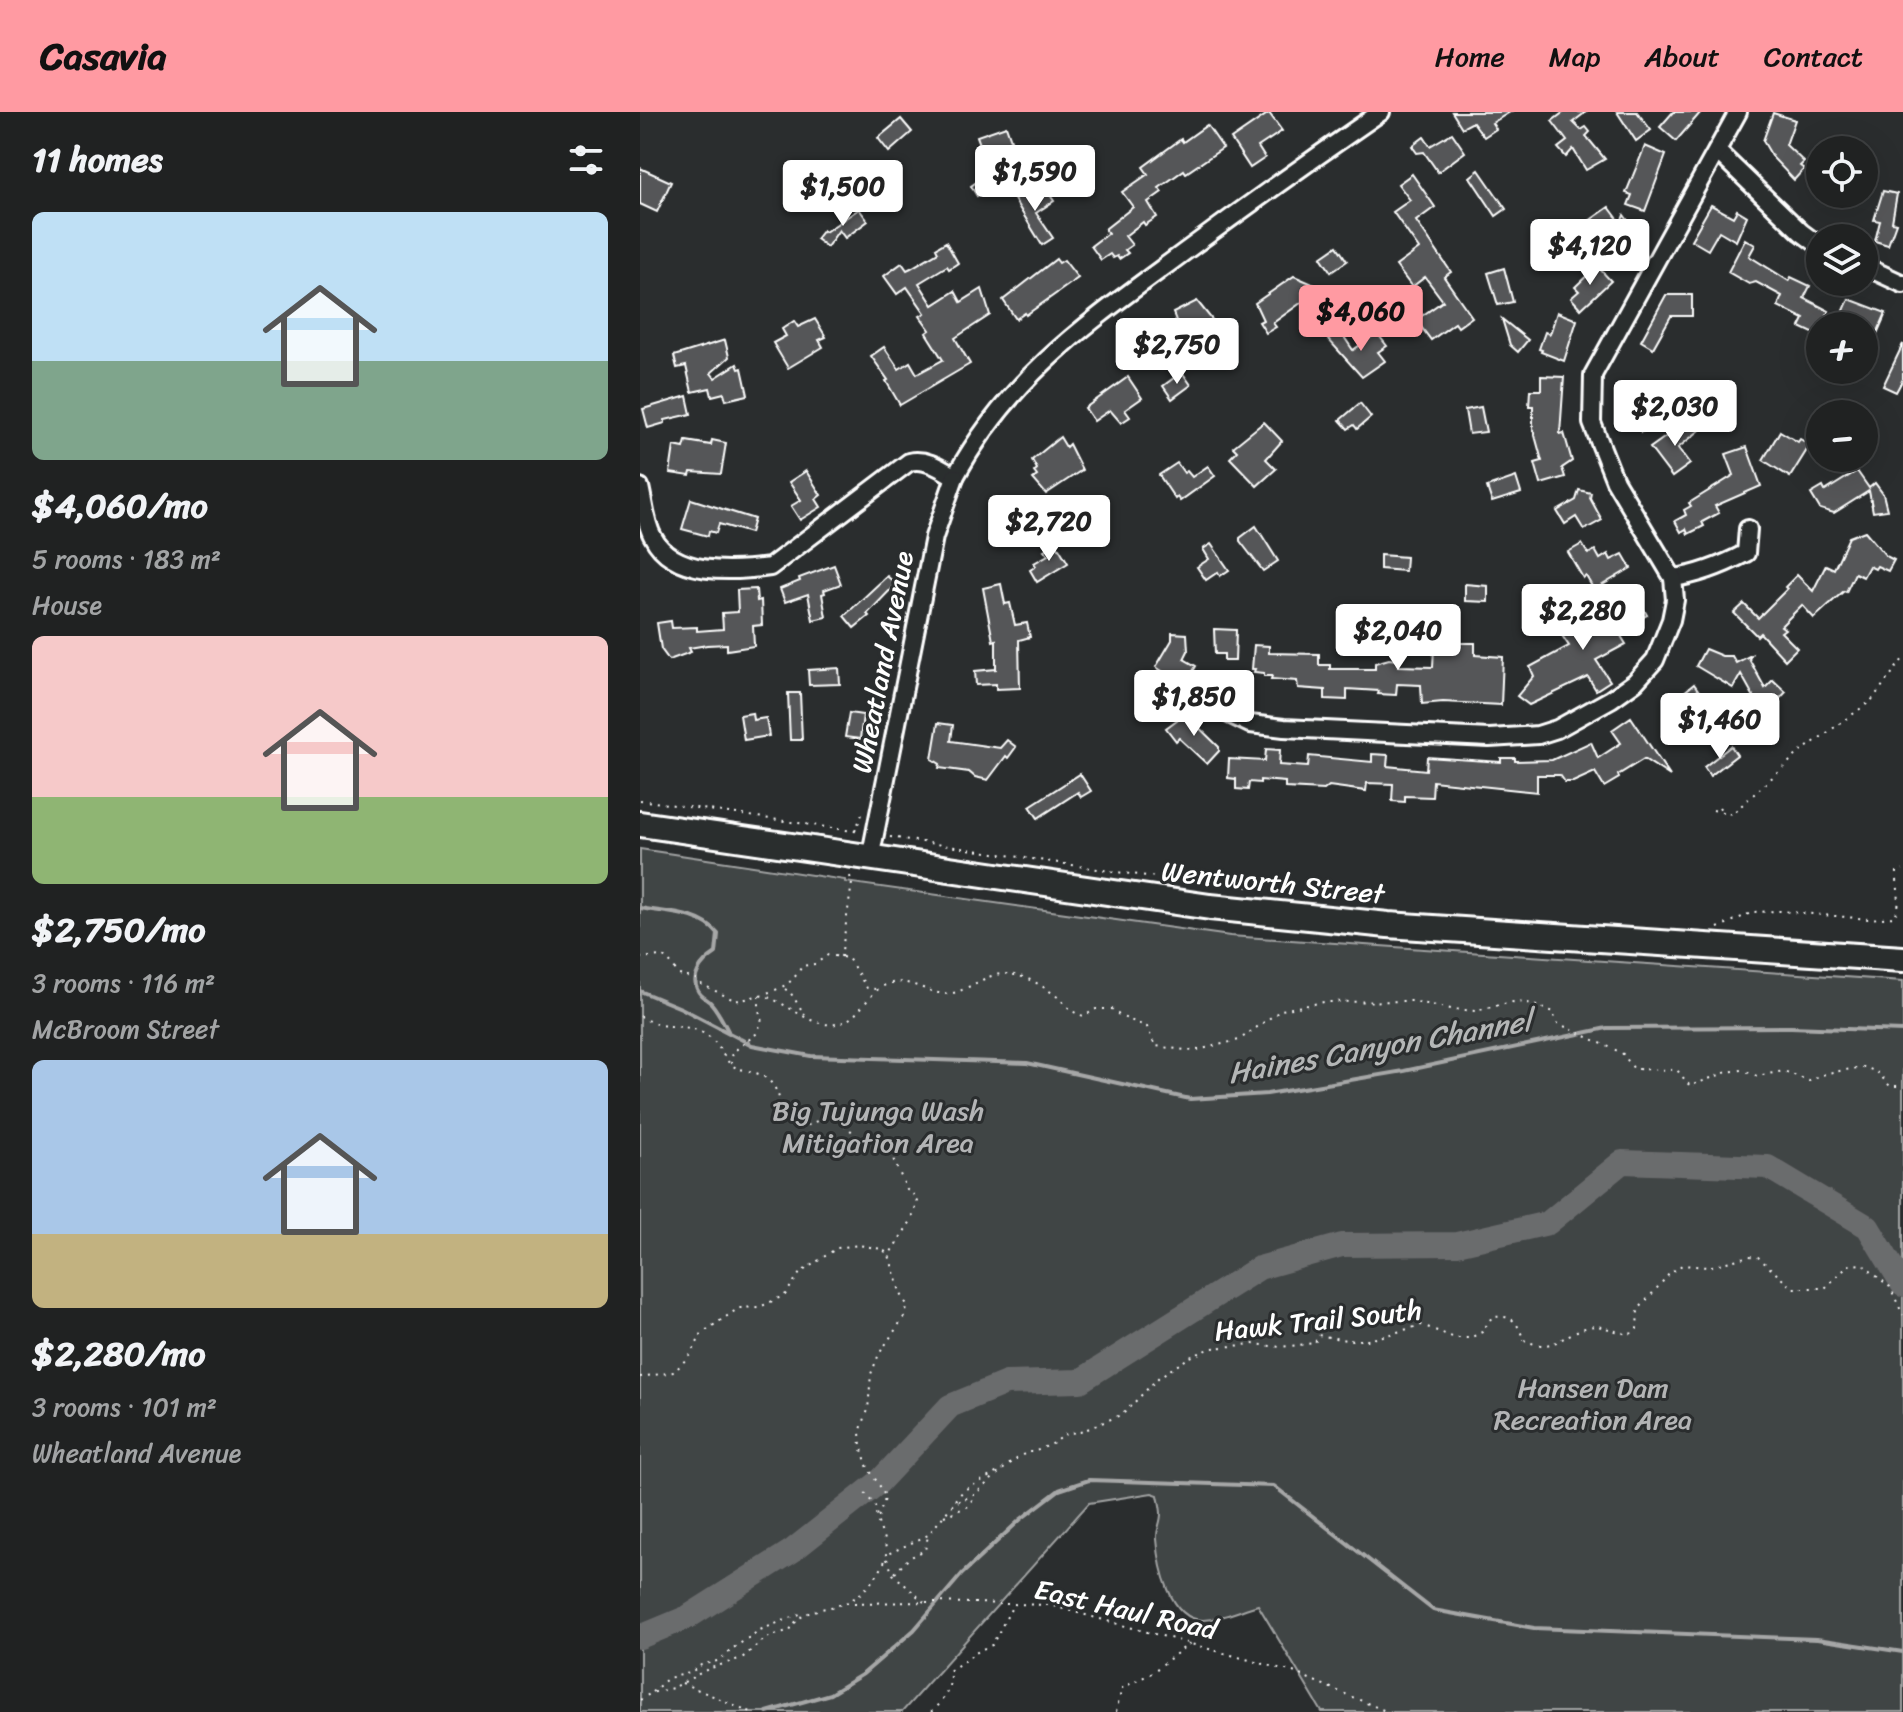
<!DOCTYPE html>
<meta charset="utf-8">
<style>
body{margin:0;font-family:Sriracha,sans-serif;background:#2d2f2f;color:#f1f3f6;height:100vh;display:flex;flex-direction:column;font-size:30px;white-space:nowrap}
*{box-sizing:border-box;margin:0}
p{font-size:26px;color:#a2a4a5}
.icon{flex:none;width:44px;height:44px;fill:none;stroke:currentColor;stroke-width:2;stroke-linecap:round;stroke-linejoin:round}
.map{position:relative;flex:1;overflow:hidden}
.side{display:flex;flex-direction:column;background:#202222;width:640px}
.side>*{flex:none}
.tools{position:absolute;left:1166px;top:24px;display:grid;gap:16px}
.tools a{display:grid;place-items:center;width:72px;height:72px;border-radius:50%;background:#202222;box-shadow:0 8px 32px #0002,0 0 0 2px #3d3f40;font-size:40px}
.price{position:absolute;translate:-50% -68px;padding:0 18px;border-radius:8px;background:#fff;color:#222;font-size:26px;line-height:52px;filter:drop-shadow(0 2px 4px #0008)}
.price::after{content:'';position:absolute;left:50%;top:48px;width:24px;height:18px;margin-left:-12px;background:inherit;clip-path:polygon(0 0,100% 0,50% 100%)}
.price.current{background:#ff9aa2;color:#111}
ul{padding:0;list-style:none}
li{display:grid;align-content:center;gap:16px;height:424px;padding:0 32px}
li span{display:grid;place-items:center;height:248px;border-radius:12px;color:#555}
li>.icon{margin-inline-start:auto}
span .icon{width:144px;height:144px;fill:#fffc;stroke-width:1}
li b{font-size:34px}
h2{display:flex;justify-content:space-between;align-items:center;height:96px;padding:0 32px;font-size:34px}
header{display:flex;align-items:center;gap:48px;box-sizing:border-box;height:112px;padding:0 40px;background:#ff9aa2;color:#111}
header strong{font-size:38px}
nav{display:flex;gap:44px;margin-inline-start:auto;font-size:28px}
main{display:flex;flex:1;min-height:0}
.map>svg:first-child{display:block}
.green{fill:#414445;stroke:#a0a2a2;stroke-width:2}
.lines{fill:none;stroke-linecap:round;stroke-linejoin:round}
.stream{stroke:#a6a7a7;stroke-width:4}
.river{stroke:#6a6c6d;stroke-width:24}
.building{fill:#555758;stroke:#fff;stroke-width:2}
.street-casing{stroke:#fff;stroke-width:22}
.secondary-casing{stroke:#fff;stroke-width:30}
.path{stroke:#fff;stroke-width:2;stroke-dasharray:2 6;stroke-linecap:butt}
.street{stroke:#2a2d2e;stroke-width:16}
.secondary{stroke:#2a2d2e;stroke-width:24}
.labels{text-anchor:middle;stroke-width:6;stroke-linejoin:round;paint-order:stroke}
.street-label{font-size:28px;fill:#fff;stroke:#2a2d2e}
.park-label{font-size:28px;fill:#b3b4b5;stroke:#2a2d2e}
.water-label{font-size:30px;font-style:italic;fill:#b4b6b6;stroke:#2a2d2e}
</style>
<header>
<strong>Casavia</strong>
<nav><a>Home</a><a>Map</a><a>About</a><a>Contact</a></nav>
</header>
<main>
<section class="side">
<h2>11 homes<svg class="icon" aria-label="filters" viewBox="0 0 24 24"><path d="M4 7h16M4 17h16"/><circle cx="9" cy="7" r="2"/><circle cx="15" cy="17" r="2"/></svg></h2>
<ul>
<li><span style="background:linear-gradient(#bfe0f5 60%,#7fa58c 0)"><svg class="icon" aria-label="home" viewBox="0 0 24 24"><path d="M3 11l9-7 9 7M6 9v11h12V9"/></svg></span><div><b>$4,060/mo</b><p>5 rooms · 183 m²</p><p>House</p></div></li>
<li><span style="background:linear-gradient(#f6c9c9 65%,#8fb573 0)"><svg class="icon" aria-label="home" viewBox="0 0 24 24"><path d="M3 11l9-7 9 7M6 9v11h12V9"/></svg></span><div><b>$2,750/mo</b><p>3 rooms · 116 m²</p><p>McBroom Street</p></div></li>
<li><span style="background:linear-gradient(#a9c7e8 70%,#c2b280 0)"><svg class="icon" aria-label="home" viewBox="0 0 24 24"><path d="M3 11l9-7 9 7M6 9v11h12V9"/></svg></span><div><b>$2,280/mo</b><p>3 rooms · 101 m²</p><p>Wheatland Avenue</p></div></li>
</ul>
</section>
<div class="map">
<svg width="1263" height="1600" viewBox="0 0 1263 1600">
<rect width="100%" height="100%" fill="#2a2d2e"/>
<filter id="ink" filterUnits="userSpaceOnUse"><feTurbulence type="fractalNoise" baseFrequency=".0125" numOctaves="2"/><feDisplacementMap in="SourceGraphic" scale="16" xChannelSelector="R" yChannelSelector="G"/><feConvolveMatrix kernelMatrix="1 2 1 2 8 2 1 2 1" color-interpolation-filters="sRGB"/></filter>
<g filter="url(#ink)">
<path class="green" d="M0 737 205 768V770L590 824 1263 869V1600H682L618 1493C600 1498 583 1507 563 1508 529 1508 519 1453 517 1427 516 1418 521 1411 521 1402 521 1396 519 1389 518 1383L512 1381 449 1391 262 1600H0Z"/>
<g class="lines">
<g class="stream">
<path d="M0 796C27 801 60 800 78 822L76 841C62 850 47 867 61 883 64 886 68 888 71 891 78 899 83 909 88 919"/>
<polyline points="0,879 41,896 112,933 171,944 387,951 550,987 627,982 764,959 967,916 1151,915 1263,919"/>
<polyline points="127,1600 190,1582 223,1562 274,1518 322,1462 381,1407 419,1378 449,1368 634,1374 793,1498 894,1516 1177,1527 1263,1540"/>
</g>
<polyline class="river" points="0,1525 48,1505 152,1439 239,1370 310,1294 366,1271 440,1269 619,1156 702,1133 817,1132 908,1111 982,1050 1128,1055 1228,1115 1263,1173"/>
</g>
<g class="building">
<polygon points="812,0 870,0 852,11 856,17 844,25 833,10 822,16"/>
<polygon points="924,0 946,0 933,10 941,18 946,15 950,20 946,24 965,47 946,58 933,37 926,45 918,36 927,29 912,9"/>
<polygon points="977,0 997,0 1011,18 996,29"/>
<polygon points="1033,0 1061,0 1036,29 1020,15"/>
<polygon points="629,1 642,19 618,35 625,46 610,56 591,27"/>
<polygon points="1133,1 1155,8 1146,33 1164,50 1160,54 1164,57 1154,68 1133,46 1123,29"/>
<polygon points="261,7 272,20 249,40 238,26"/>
<polygon points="567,13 583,36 546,61 544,58 519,76 522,80 508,90 517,105 505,113 503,110 485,124 492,133 485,138 488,141 479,147 477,144 473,146 470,142 461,148 451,134 468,121 465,117 493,95 482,80 508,62 503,55 541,27 543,30"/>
<polygon points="366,14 373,34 350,42 365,64 337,84 331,74 350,60 337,24"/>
<polygon points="812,21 825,40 798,60 784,40 777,41 772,34 784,25 790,34"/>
<polygon points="1005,34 1026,43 1005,99 988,93 992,83 986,81"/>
<polygon points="0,56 31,70 17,100 0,92"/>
<polygon points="839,58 866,97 856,104 830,65"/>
<polygon points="772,62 795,95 776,109 811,160 804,165 832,205 818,215 815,211 791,228 776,208 803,189 785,165 772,175 756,154 779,137 753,100 770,88 758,72"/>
<polygon points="406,77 414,89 396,101 413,126 402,133 372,84 381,78 388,90"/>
<polygon points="1243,79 1257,82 1252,110 1256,111 1248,133 1235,129 1240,109 1234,108"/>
<polygon points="1071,93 1093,105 1097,98 1107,104 1096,129 1079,119 1068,138 1051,128"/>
<polygon points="969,95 981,111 984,103 998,122 987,130 979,118 955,134 942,114"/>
<polygon points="219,97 228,109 205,126 199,118 187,135 176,127 183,118 185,120"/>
<polygon points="1105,127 1115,133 1109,144 1149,169 1151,165 1170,174 1164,186 1189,199 1177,223 1160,215 1164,207 1138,194 1142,184 1116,170 1109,172 1088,160"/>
<polygon points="306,130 318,151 309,157 307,154 279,171 293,193 315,179 321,190 342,177 350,203 315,226 330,252 260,293 246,269 248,268 231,244 244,235 259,257 270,250 277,262 303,248 286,221 290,218 280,204 285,201 267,175 257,182 244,164 262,151 267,158 271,156 298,140 296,136"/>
<polygon points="697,134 707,149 691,160 681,145"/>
<polygon points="416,147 419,151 424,148 438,166 386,203 385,201 376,207 363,188"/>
<polygon points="957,154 971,169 941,197 931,186 939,179 935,175"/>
<polygon points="864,156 873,190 858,193 848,161"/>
<polygon points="654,164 675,173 669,185 633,211 636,215 626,221 619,210 623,208 615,191"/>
<polygon points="1026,183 1052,183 1052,204 1031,204 1013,236 1001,229"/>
<polygon points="1209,187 1246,201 1224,252 1224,214 1210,214 1199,210"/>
<polygon points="557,189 582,220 556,240 541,221 533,201"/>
<polygon points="917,200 937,208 924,249 901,240 902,238 899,237 905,220 910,222"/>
<polygon points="175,207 186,225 179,228 183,235 148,256 133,231 146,224 142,217 154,209 158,215"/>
<polygon points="862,207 888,228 878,240 870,233"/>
<polygon points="700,219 713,238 737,221 747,234 738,240 745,249 722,265 688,227"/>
<polygon points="85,228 89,245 71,261 75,266 97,252 99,257 102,256 108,283 86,288 84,281 72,284 70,276 52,280 46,254 37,256 34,244"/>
<polygon points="1263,232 1263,267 1256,280 1243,274"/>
<polygon points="542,260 551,273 532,287 523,274"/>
<polygon points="901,264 924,265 920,322 924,321 932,349 922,356 925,365 901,372 895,351 902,349 893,316 893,294 889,294 890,278 901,278"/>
<polygon points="488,265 502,286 485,298 490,305 481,311 470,298 454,309 445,296"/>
<polygon points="1025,269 1026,273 1037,269 1042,288 1018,295 1023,313 1001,320 996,305 985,308 983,282"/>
<polygon points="47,284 51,302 25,308 25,311 8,316 3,297"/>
<polygon points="720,291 731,305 717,317 714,313 708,317 700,308"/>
<polygon points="841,295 846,320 829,322 825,298"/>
<polygon points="1052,306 1060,318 1038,336 1050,352 1032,365 1010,336"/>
<polygon points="624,310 642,329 626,347 636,357 617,374 590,346 597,339 593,335"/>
<polygon points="1140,319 1158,330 1160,327 1170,333 1150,365 1123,348"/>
<polygon points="420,325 426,335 429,332 442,358 406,382 393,367 397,364 394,360 397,357 392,348"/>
<polygon points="72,328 86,331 81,362 51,360 50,364 30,361 34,334 44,336 46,329 71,333"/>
<polygon points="1107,335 1121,374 1075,394 1079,401 1062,410 1064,414 1048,422 1046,417 1041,420 1035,409 1046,403 1044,398 1051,394 1049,391 1094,363 1086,342"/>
<polygon points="537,351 544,361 547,359 552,365 568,354 575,364 540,389 537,385 535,387 519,363"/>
<polygon points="166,359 181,383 176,387 181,395 160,408 151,394 161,388 149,370"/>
<polygon points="1217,359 1229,376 1235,371 1243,382 1247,398 1233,400 1229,379 1194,401 1180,397 1171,382 1183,375 1185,379"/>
<polygon points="876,365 881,381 852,390 847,375"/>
<polygon points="939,378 951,381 950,386 962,408 944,418 936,405 925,412 917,399 936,388"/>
<polygon points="51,387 114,407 110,421 79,412 76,421 69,419 68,424 42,417"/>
<polygon points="616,414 638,449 623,459 600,429 600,426"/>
<polygon points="1225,419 1246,444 1254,448 1248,459 1237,454 1235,457 1229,454 1223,465 1215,461 1206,480 1204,479 1174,506 1162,493 1141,514 1145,517 1141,520 1157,536 1145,548 1120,521 1117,524 1094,501 1104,492 1118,506 1147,477 1145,475 1157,463 1173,479 1186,453 1194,457 1209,425"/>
<polygon points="416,431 428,451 397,470 390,458 396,454 394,451 408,443 404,438"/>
<polygon points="571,432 589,458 580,464 578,460 566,468 557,455 569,447 563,437"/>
<polygon points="942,432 948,442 955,438 960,447 968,442 971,448 983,442 991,456 954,478 946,464 943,466 928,440"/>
<polygon points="740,443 766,445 765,459 740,457"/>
<polygon points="194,453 201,472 184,478 185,481 182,482 186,505 173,508 168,482 145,490 140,477 160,469 159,466"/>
<polygon points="247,464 256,472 227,502 229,504 214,516 204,504"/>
<polygon points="361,472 365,492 370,491 375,513 387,511 390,525 379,528 380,576 356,577 356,572 336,573 335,559 356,557 356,528 353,529 343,476"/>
<polygon points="825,472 848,474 848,490 825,489"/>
<polygon points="116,477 117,489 121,488 122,513 113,514 114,534 87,538 87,532 67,533 49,536 51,540 29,548 21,537 17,511 31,509 32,516 57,515 57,519 83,517 82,501 98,500 97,478"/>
<polygon points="997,485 1007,503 996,509 997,512 992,515 994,518 981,524 986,532 956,548 970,569 956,578 948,565 889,593 877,584 894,564 890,555 929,534 919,519 948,501 953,509"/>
<polygon points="796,498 813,499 811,523 815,524 814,531 835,531 835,543 863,545 861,593 803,590 782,592 781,573 757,572 756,583 738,582 739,579 707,577 707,588 685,587 685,578 658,576 657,569 631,567 632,564 624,564 624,561 614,560 615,557 612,557 614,533 629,534 629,541 679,542 679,553 690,553 690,557 735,557 735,551 749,547 757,548 759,554 793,555"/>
<polygon points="574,517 596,518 595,549 584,549 584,542 575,542"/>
<polygon points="532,521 547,522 548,539 544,547 556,554 543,577 553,582 539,606 513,602 518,573 525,561 516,555 532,528"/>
<polygon points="1065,537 1082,544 1092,544 1096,551 1111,543 1109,547 1125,576 1133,568 1146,580 1109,620 1095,608 1115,587 1101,562 1093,576 1056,554"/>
<polygon points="199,556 200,572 169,573 168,558"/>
<polygon points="1054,572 1075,602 1078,600 1088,615 1075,625 1069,617 1062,622 1051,606 1032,620 1024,608 1032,603 1026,595"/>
<polygon points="148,581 160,581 162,628 150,628"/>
<polygon points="112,601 113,608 126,606 129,624 104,628 100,603"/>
<polygon points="209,601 223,603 220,627 205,625"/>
<polygon points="545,602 579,635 579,639 567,652 539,626 536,629 526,616"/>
<polygon points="991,605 1030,664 1004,647 978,663 979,666 964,675 955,660 933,670 925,670 920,663 897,663 897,680 793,669 792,685 765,684 765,690 752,689 753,672 727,671 726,679 689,674 684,678 645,676 645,670 620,668 620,671 609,670 608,678 596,677 596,667 588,666 589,647 625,649 626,637 640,638 639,653 668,655 669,644 732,650 732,642 748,643 747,654 786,658 787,645 861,650 861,646 875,646 875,649 912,648 951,630 958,646 981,631 972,618"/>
<polygon points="298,611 313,613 311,629 360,636 367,628 376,635 368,646 366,644 348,668 335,665 329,660 299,656 300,652 292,647"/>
<polygon points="1091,634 1097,643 1070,664 1064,655"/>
<polygon points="440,662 451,679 441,685 438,680 398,706 390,694"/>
</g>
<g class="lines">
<defs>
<g id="street">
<polyline points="1077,39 1161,120 1180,134"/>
<polyline points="1224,154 1263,172"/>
<path d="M0 375C4 391 5 411 13 425 33 464 92 460 130 455L269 350C286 346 300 356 315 365 371 262 451 209 543 141 608 93 674 46 741 0"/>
<path d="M1033 466C1059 463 1083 453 1106 441L1108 417"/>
<polyline points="585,600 610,612 644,616 849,626 898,623 917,617 971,587 995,570 1015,548 1031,508 1035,488 1033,466 975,369 952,311 953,263 1098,0"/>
<polyline points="230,747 294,425 315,365"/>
</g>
<polyline id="secondary" points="0,712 570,795 748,813 1263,847"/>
</defs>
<use href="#street" class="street-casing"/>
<use href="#secondary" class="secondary-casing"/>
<g class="path">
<polyline points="0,688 220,720"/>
<polyline points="1079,695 1084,702"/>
<polyline points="1073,698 1092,702 1159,641 1231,589 1263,547"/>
<polyline points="215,719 223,700"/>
<polyline points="250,725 490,762 609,775"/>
<path d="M1078 816 1113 800 1140 799 1228 807 1254 805C1263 791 1256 776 1257 760L1263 758"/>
<polyline points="201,845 212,771 209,761"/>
<path d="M0 846 22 844 29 849 39 863 56 867 61 872 94 888C105 890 113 882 124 884 149 891 170 916 196 912 220 909 227 879 248 872 271 864 291 886 313 881 330 877 347 861 365 862 383 862 400 872 415 883 426 891 430 901 444 904L456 897H472L480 904 507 915 515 934 553 939 599 928 641 898 684 890 772 889 811 897 836 899 871 890 888 891 914 900 915 910 982 941 994 957 1037 958 1050 974 1087 960 1102 958 1117 964 1144 959 1169 969 1187 961 1224 955 1237 960 1250 974H1263"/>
<polyline points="145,877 150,880 165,903"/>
<path d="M120 883C140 877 152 873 162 854L175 852 188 843 208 846 227 876 235 877"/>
<path d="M0 904C24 920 37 910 59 919 82 929 79 944 93 954 103 960 116 958 127 967 144 980 137 1005 162 1016L179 1008 189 1006 199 1008 217 1024 243 1031 250 1040 267 1078 275 1084 278 1090 271 1109 249 1143"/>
<polyline points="91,952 93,940 116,922 122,910 119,898 119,884"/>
<path d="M0 1265 34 1260 52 1241 62 1221 99 1196 120 1195 145 1183 160 1161 197 1136 218 1133 242 1137 249 1143 260 1180 267 1193 266 1202 239 1242 231 1262 228 1298 220 1320 221 1334 228 1356 243 1379 245 1387 237 1408C246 1434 253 1443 234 1467 226 1477 217 1486 205 1491 183 1499 163 1495 150 1518L126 1526 102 1546 68 1557 33 1576 11 1581 0 1588"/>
<polyline points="225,1381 235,1394 237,1407"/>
<polyline points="315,1388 324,1378 362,1358"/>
<polyline points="304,1404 329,1394 334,1384"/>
<polyline points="255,1461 269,1446 285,1438 288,1424"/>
<path d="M284 1490 253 1462 247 1447 250 1441 288 1423 314 1391 334 1383 368 1353 387 1340H394L414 1331 427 1321 440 1320 483 1302 519 1265 550 1245 572 1236 613 1232 641 1235 675 1231 678 1223 706 1228H729L782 1213 815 1226H830L842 1220 852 1205C874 1203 876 1209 884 1228 915 1243 923 1220 949 1215 964 1211 978 1224 993 1221L997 1217 998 1198 1030 1161 1042 1153 1068 1155 1109 1144 1118 1145 1152 1176H1185L1209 1153 1222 1152 1250 1175 1263 1203"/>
<polyline points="206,1491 294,1490 409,1493 653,1560 748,1600"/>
<polyline points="42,1571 111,1600"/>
<polyline points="12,1580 28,1566 50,1561 61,1553 81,1548 92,1537 120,1518 165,1500"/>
<path d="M291 1600C303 1588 313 1577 309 1559 325 1549 335 1539 352 1533L373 1493"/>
<polyline points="476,1600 482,1576 510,1562 550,1531"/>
</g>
<use href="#street" class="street"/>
<use href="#secondary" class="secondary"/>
</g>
</g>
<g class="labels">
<g class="street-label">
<text transform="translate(242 550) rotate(-79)" y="10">Wheatland Avenue</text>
<text transform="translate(633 770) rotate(6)" y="10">Wentworth Street</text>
<text transform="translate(678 1208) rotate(-6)" y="10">Hawk Trail South</text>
<text transform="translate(486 1497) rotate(13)" y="10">East Haul Road</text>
</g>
<g class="park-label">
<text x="238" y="1008">Big Tujunga Wash<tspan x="238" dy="32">Mitigation Area</tspan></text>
<text x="953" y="1285">Hansen Dam<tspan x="953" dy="32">Recreation Area</tspan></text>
</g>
<g class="water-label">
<text transform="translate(740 935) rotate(-10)" y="10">Haines Canyon Channel</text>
</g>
</g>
</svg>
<div class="tools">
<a><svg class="icon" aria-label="locate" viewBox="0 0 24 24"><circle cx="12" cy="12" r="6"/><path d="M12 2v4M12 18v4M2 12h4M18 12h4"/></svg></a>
<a><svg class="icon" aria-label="layers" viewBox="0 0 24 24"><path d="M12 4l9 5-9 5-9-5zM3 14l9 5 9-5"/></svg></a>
<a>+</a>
<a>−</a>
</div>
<b class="price" style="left:395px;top:101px">$1,590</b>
<b class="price" style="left:203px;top:116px">$1,500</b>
<b class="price" style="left:950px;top:175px">$4,120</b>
<b class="price current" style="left:721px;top:241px">$4,060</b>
<b class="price" style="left:537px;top:274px">$2,750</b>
<b class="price" style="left:1035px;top:336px">$2,030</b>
<b class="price" style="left:409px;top:451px">$2,720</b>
<b class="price" style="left:943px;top:540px">$2,280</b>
<b class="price" style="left:758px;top:560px">$2,040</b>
<b class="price" style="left:554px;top:626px">$1,850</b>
<b class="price" style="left:1080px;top:649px">$1,460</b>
</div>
</main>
